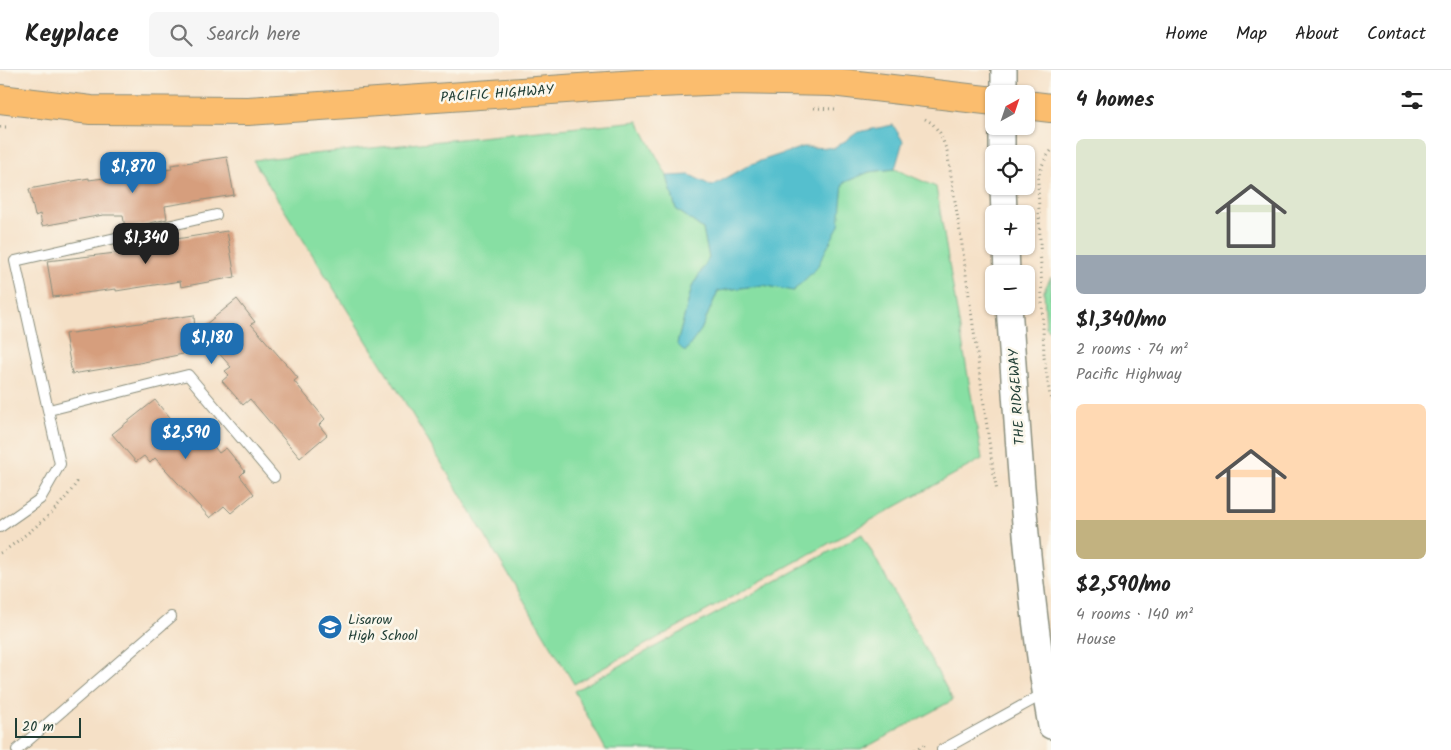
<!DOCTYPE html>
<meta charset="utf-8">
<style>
body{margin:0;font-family:Kalam,sans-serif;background:#f6f6f6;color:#222;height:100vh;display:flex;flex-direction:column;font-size:19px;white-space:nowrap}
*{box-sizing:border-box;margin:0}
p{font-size:16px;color:#767676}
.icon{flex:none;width:28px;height:28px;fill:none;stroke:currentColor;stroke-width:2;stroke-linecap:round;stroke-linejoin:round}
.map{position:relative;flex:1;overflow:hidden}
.panel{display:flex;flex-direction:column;background:#fff;width:400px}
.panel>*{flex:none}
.needle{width:32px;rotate:40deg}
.tools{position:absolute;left:985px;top:15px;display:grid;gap:10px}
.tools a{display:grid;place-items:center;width:50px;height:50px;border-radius:8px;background:#fff;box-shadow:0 1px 4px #0004;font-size:25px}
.scale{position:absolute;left:15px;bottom:12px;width:66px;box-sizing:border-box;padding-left:5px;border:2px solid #1f3d34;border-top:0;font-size:14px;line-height:18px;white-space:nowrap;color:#1f3d34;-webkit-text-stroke:4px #fbf7ec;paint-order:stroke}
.price{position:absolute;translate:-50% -42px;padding:0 11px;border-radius:10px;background:#1f6fb2;color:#fff;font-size:16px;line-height:32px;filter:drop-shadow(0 1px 2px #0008)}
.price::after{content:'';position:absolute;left:50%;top:30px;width:15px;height:11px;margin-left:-8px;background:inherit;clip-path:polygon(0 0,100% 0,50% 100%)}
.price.selected{background:#222;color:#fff}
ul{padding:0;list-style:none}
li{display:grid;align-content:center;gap:10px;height:265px;padding:0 25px}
li span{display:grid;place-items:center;height:155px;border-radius:8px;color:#555}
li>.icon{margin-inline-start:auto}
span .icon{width:90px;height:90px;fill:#fffc;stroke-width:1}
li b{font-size:21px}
h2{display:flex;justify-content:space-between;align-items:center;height:60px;padding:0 25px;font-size:21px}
header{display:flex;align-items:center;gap:30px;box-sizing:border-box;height:70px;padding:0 25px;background:#fff;border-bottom:1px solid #e0e0e0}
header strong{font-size:24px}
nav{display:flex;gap:28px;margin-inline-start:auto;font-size:18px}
.search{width:350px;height:45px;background:#f6f6f6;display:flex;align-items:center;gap:12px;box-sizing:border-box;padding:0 18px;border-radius:8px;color:#767676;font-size:19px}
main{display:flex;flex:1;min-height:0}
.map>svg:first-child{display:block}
.green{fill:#87dfa3;stroke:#538e6c}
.water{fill:#54bfce;stroke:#3a7e81}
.building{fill:#d69e7d}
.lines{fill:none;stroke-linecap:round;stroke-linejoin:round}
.service-casing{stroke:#8a8e7d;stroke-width:12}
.tertiary-casing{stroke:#8a8e7d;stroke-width:28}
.primary-casing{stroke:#8a8e7d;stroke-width:30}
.path{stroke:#8a8e7d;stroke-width:3;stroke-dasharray:1 4;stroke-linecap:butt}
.service{stroke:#fff;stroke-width:10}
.tertiary{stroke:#fff;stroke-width:25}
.primary{stroke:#fbbd6e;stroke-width:28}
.labels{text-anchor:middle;stroke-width:5;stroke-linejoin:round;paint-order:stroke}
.street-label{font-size:14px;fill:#1f3d34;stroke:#fbf7ec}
.poi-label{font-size:14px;fill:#1f3d34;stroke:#fbf7ec;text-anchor:start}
</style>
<header>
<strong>Keyplace</strong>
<div class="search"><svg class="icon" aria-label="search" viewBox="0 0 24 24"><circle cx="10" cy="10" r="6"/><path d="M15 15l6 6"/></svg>Search here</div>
<nav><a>Home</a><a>Map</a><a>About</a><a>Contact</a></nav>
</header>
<main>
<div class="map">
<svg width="1051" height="680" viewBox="0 0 1051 680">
<rect width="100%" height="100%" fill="#fbf7ec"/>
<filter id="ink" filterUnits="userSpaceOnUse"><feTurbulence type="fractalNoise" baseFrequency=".02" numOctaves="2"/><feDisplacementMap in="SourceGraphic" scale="10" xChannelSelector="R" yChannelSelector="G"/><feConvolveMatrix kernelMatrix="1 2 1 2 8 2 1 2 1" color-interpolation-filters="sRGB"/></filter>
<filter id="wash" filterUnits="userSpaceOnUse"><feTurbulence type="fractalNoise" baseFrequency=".0096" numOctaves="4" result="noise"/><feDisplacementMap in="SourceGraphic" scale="20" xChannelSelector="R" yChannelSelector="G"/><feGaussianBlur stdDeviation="1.12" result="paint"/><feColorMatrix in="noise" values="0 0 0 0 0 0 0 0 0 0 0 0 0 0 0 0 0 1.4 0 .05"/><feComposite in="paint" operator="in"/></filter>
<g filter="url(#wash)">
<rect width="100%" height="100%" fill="#f5e0c6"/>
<g class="green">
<polygon points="638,51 667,106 676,139 703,159 709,188 692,217 677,274 701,260 718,221 763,215 794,221 838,155 843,113 869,102 895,99 936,117 982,389 574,614 400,324 253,90"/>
<polygon points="1051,207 1051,262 1046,257 1044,221"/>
<polygon points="862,464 953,630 861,680 606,680 574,621"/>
</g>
<polygon class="water" points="893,55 903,71 895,99 869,102 843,113 839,155 816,199 793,221 763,215 718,221 701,260 685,282 677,274 692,217 709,188 703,159 676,139 667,106 690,105 712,116 751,94 803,77 835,78 858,62"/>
<g id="blocks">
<g class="building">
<polygon points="227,87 234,125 165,136 167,149 125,159 123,145 103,145 42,156 40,144 35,146 29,119 89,108 89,110 172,99 171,95"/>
<polygon points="227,161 235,207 181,217 180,211 116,221 116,219 53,227 47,191 116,183 115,181 128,179 127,172 169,163 170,170"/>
<polygon points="237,229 255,252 251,254 298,308 294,311 325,349 319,355 327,365 300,388 250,329 243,335 222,311 229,305 225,301 231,297 210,273 182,278 183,284 139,293 72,304 65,264 194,245 195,263"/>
<polygon points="155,330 191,374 204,364 219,383 226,378 245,401 240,406 254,424 231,443 224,436 210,448 155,388 150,393 144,386 136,392 112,364"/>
</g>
</g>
</g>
<g filter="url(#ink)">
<use href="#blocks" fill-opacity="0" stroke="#8a8e7d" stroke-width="1"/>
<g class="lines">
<defs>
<g id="service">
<polyline points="49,340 188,305 274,407"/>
<polyline points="0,457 40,429 60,394 15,191 216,145"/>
<polyline points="17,680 171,547"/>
<polyline points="942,680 1036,628 1045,628"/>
</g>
<g id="tertiary">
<polyline points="1004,24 1004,0"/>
<polyline points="1002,84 1002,56"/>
<polyline points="1003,116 1004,144"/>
<polyline points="1006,176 1007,204"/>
<path d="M1009 236C1019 376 1026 517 1051 656"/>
</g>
<g id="primary">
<polyline points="0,29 91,40 248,41 637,14 729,10 832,12 994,31"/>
<polyline points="1026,35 1051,38"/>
</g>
</defs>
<use href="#service" class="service-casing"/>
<use href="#tertiary" class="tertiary-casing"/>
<use href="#primary" class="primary-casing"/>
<g class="path">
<polyline points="814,38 835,39"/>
<polyline points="925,49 932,53 940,63 947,81 962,175 993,400 997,421"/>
<polyline points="0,57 8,57"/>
<path d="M1051 81C1043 91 1040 99 1038 111L1044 287 1051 332"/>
<path d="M0 483 6 480C34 458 60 440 79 409"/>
<polyline points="915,680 928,673"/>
</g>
<use href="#service" class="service"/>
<use href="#tertiary" class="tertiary"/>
<use href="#primary" class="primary"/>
</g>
</g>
<defs>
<symbol id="school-disc" viewBox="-11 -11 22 22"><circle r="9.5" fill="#1f6fb2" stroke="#fbf7ec"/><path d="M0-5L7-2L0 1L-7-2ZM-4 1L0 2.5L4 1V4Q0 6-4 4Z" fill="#fff"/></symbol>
</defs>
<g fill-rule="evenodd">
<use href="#school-disc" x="316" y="543" width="28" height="28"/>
</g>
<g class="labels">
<g class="street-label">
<text transform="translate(497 23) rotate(-4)" y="5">PACIFIC HIGHWAY</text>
<text transform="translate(1016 327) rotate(-94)" y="5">THE RIDGEWAY</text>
</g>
<g class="poi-label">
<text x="348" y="554">Lisarow<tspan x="348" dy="16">High School</tspan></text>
</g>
</g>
</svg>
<div class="tools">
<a><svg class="needle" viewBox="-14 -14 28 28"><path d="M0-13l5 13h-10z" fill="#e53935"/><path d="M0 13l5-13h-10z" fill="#767676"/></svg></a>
<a><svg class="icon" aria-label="locate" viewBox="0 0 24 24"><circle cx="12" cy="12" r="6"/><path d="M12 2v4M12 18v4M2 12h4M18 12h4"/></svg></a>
<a>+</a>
<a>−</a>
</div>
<div class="scale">20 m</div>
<b class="price" style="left:133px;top:124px">$1,870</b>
<b class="price selected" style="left:146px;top:195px">$1,340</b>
<b class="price" style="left:212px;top:295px">$1,180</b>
<b class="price" style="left:186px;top:390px">$2,590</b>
</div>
<section class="panel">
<h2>4 homes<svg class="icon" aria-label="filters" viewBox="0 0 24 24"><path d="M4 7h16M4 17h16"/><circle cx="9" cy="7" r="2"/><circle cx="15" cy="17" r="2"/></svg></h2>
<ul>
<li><span style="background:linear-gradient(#dfe7d0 75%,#9aa5b1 0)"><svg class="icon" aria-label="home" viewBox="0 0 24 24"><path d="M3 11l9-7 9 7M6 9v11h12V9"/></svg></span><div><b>$1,340/mo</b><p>2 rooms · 74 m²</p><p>Pacific Highway</p></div></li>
<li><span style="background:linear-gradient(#ffd9b3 75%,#c2b280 0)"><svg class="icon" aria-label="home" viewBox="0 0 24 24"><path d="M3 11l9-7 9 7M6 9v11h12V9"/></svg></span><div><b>$2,590/mo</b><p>4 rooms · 140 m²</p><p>House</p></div></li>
</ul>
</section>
</main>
